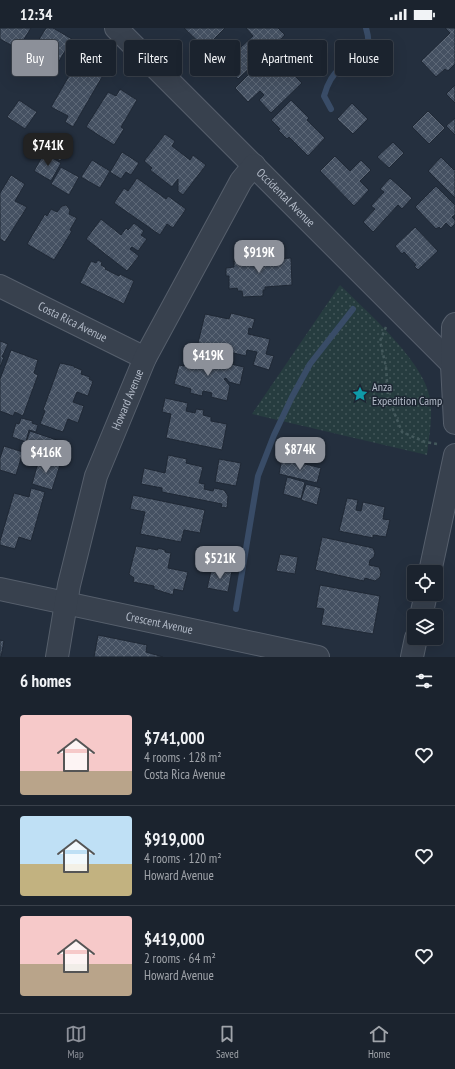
<!DOCTYPE html>
<meta charset="utf-8">
<style>
body{margin:0;font-family:"PT Sans Narrow",sans-serif;background:#282f3a;color:#f1f3f6;height:100vh;display:flex;flex-direction:column;font-size:15px;white-space:nowrap}
*{box-sizing:border-box;margin:0}
p{font-size:13px;color:#a0a4aa}
.icon{flex:none;width:22px;height:22px;fill:none;stroke:currentColor;stroke-width:2;stroke-linecap:round;stroke-linejoin:round}
.map{position:relative;height:629px;overflow:hidden}
.sheet{display:flex;flex-direction:column;background:#1b232e;flex:1}
.sheet>*{flex:none}
.banner{position:absolute;left:12px;top:12px;width:431px;height:36px;display:flex;gap:8px}
.controls{position:absolute;left:407px;top:537px;display:grid;gap:8px}
.controls a{display:grid;place-items:center;width:36px;height:36px;border-radius:4px;background:#1b232e;box-shadow:0 4px 16px #0002,0 0 0 1px #39404a;font-size:20px}
.price{position:absolute;translate:-50% -34px;padding:0 9px;border-radius:8px;background:#8c9099;color:#fff;font-size:13px;line-height:26px;filter:drop-shadow(0 1px 2px #0008)}
.price::after{content:'';position:absolute;left:50%;top:24px;width:12px;height:9px;margin-left:-6px;background:inherit;clip-path:polygon(0 0,100% 0,50% 100%)}
.price.selected{background:#222;color:#fff}
ul{padding:0;list-style:none}
li{display:flex;align-items:center;gap:12px;height:100px;padding:0 20px}
li+li{border-top:1px solid #39404a}
li span{display:grid;place-items:center;flex:none;width:112px;height:80px;border-radius:4px;color:#555}
li>.icon{margin-inline-start:auto}
span .icon{width:48px;height:48px;fill:#fffc;stroke-width:1}
li b{font-size:17px}
h2{display:flex;justify-content:space-between;align-items:center;height:48px;padding:0 20px;font-size:17px}
.pill{padding:0 14px;border-radius:4px;background:#1b232e;box-shadow:0 4px 16px #0002,0 0 0 1px #39404a;font-size:14px;line-height:36px}
.pill.selected{background:#8c9099;color:#fff}
.status{display:flex;justify-content:space-between;align-items:center;height:28px;padding:0 20px;background:#1b232e;direction:ltr}
.status svg{height:11px;fill:currentColor}
.tabs{display:flex;justify-content:space-around;align-items:center;height:56px;border-top:1px solid #39404a;background:#1b232e;font-size:11px;color:#a0a4aa}
.tabs a{display:grid;justify-items:center;gap:2px}
.tabs .selected{color:#8c9099}
.map>svg:first-child{display:block}
.green{fill:url(#green-dots)}
.lines{fill:none;stroke-linecap:round;stroke-linejoin:round}
.stream{stroke:#394c67;stroke-width:6}
.building{fill:url(#building-cross-hatch);stroke:#1f2835}
.minor-casing{stroke:#565f6c;stroke-width:24}
.path{stroke:#44595c;stroke-width:2.5;stroke-dasharray:3 3;stroke-linecap:butt}
.minor{stroke:#38414e;stroke-width:22}
.labels{text-anchor:middle;stroke-width:3;stroke-linejoin:round;paint-order:stroke}
.street-label{font-size:12px;fill:#b4bcc9;stroke:#1d2633}
.poi-label{font-size:12px;fill:#b4bcc9;stroke:#1d2633;text-anchor:start}
</style>
<div class="status"><b>12:34</b><svg viewBox="0 0 49 12"><path d="M0 12V9h3v3zM5 12V6h3v6zM10 12V3h3v9zM15 12V0h3v12zM26 1h20v11H26zM47 4h2v5h-2z"/></svg></div>
<div class="map">
<svg width="455" height="629" viewBox="0 0 455 629">
<defs>
<pattern id="green-dots" width="8" height="8" patternUnits="userSpaceOnUse"><rect width="8" height="8" fill="#263c3f"/><path d="M2 2h.1M6 6h.1" fill="none" stroke="#435659" stroke-width="1.8" stroke-linecap="round"/></pattern>
<pattern id="building-cross-hatch" width="8" height="8" patternUnits="userSpaceOnUse"><rect width="8" height="8" fill="#455162"/><path d="M0 0l8 8M0 8l8-8" fill="none" stroke="#5d6877"/></pattern>
</defs>
<rect width="100%" height="100%" fill="#242f3e"/>
<path class="green" d="M340 257C367 284 423 332 430 370 433 389 429 408 427 427L252 386Z"/>
<g class="lines">
<g class="stream">
<path d="M331 81 324 68C327 57 331 47 341 40 344 37 349 37 353 35 369 29 371 16 366 0"/>
<polyline points="236,581 258,448 274,407 292,369 310,336 353,281"/>
</g>
</g>
<g class="building">
<polygon points="0,0 31,0 18,21 0,11"/>
<polygon points="46,0 53,0 72,11 50,49 25,34"/>
<polygon points="184,0 225,0 205,20"/>
<polygon points="246,0 278,0 285,7 238,51 223,36 228,32 221,24 233,13 240,20 253,8"/>
<polygon points="445,0 455,0 455,36 448,43 445,41 436,49 421,33 450,5"/>
<polygon points="271,24 302,55 271,85 259,72 264,67 260,63 248,74 235,60"/>
<polygon points="80,29 105,44 73,99 65,94 68,88 51,79"/>
<polygon points="455,57 455,75 446,66"/>
<polygon points="120,61 137,72 121,99 124,101 114,117 86,99 108,64 116,68"/>
<polygon points="19,72 37,84 25,101 7,89"/>
<polygon points="291,72 309,90 307,92 325,110 308,128 289,109 287,111 278,102 280,101 271,92"/>
<polygon points="352,75 368,91 353,106 337,91"/>
<polygon points="428,83 445,100 429,116 412,99"/>
<polygon points="455,90 455,107 446,98"/>
<polygon points="165,106 175,113 172,118 190,132 193,127 206,137 183,167 178,163 178,151 172,159 150,142 152,140 144,133"/>
<polygon points="57,108 71,119 60,133 46,123"/>
<polygon points="393,114 404,125 389,140 377,129"/>
<polygon points="122,124 139,135 131,147 126,144 121,151 110,144"/>
<polygon points="44,125 61,135 51,153 34,143"/>
<polygon points="335,128 350,143 361,132 371,142 360,153 369,162 354,178 320,143"/>
<polygon points="441,129 454,142 455,141 455,170 428,143"/>
<polygon points="92,132 110,143 100,160 81,149"/>
<polygon points="61,139 79,149 69,167 51,156"/>
<polygon points="11,147 25,156 15,173 27,179 5,214 0,211 0,165"/>
<polygon points="137,150 166,171 168,168 186,181 173,200 167,196 160,207 114,175 124,160 128,163"/>
<polygon points="390,150 412,170 402,181 398,177 373,204 363,194 375,181 371,178 384,164 380,161"/>
<polygon points="436,158 455,177 455,187 452,189 455,192 455,196 451,200 446,195 441,201 439,199 436,201 415,179"/>
<polygon points="66,177 70,182 69,186 77,190 70,202 72,203 54,232 27,216 45,186 47,188 51,181 57,184 62,178"/>
<polygon points="101,191 121,207 126,200 128,202 134,195 144,203 141,207 147,211 138,223 132,219 130,221 139,228 127,243 86,211"/>
<polygon points="415,199 438,223 418,242 414,238 416,237 404,224 402,226 395,218"/>
<polygon points="253,225 260,228 271,228 274,231 291,230 292,257 265,259 265,262 263,262 263,268 243,269 242,263 238,263 237,260 229,261 229,248 226,248 226,240 234,239 234,233 246,233 246,229"/>
<polygon points="98,232 102,234 101,237 106,240 105,241 119,248 120,246 134,253 124,276 80,255 91,233 96,235"/>
<polygon points="231,285 255,291 252,301 249,300 248,306 270,311 266,326 274,328 269,342 253,337 257,324 247,322 246,328 204,318 205,316 198,315 205,286 229,291"/>
<polygon points="0,313 8,316 2,329 4,329 0,339"/>
<polygon points="11,322 38,332 34,345 38,347 23,388 15,384 13,388 0,383 0,351"/>
<polygon points="187,326 244,339 240,357 229,354 226,350 224,351 230,358 227,373 211,369 212,365 203,363 202,368 190,365 191,361 174,356 179,337 184,338"/>
<polygon points="60,335 74,338 74,339 82,342 81,346 90,349 89,351 93,353 88,368 77,364 73,374 84,378 78,395 68,391 63,404 40,396 45,383 43,382"/>
<polygon points="165,370 188,375 186,383 195,385 196,381 204,382 203,387 211,389 211,393 227,396 222,422 166,410 171,386 162,384"/>
<polygon points="21,390 33,393 32,395 38,397 36,404 29,402 26,414 12,409 16,395 19,396"/>
<polygon points="30,403 66,415 59,435 23,423"/>
<polygon points="4,418 23,424 16,447 0,442 0,430"/>
<polygon points="168,427 187,431 186,435 203,439 199,455 205,456 204,461 213,463 214,460 224,462 228,468 227,480 221,479 222,476 162,464 162,460 141,456 144,440 165,445"/>
<polygon points="282,430 321,440 317,455 279,446"/>
<polygon points="39,431 60,437 52,462 32,456"/>
<polygon points="219,431 241,435 236,458 215,454"/>
<polygon points="287,449 305,454 301,471 283,466"/>
<polygon points="306,456 321,460 317,477 301,472"/>
<polygon points="31,460 45,464 31,513 19,509 15,521 0,517 0,513 14,465 29,469"/>
<polygon points="133,467 205,482 200,505 184,502 181,514 140,506 145,484 130,481"/>
<polygon points="347,470 358,472 356,482 361,483 363,474 385,479 383,491 390,492 386,509 373,507 373,510 339,503"/>
<polygon points="322,509 373,520 375,525 374,529 370,532 369,537 379,539 381,544 380,549 375,553 365,550 364,553 315,542"/>
<polygon points="136,518 158,522 158,520 165,522 165,524 171,525 168,540 188,544 183,563 174,561 173,567 154,561 154,558 133,554 134,550 129,546"/>
<polygon points="280,526 298,529 295,546 276,543"/>
<polygon points="212,539 232,543 228,564 207,560"/>
<polygon points="320,557 380,568 373,606 321,597 324,581 316,580"/>
<polygon points="98,607 147,617 146,624 163,629 94,629"/>
<polygon points="0,612 4,613 1,629 0,629"/>
</g>
<g class="lines">
<defs>
<g id="minor">
<path id="s1" d="M116 0 455 339"/>
<path id="s2" d="M0 258 145 330"/>
<polyline points="455,296 453,299 452,337 455,395"/>
<polyline points="430,544 455,427"/>
<path id="s3" d="M0 561 318 629"/>
<polyline points="421,588 426,566"/>
<path id="s4" d="M57 629 69 557 96 448 145 330 241 153 254 137"/>
<polyline points="412,629 416,610"/>
</g>
</defs>
<use href="#minor" class="minor-casing"/>
<polyline class="path" points="386,299 380,313 386,339 388,369 402,404 425,414 437,416"/>
<use href="#minor" class="minor"/>
</g>
<defs>
<symbol id="sight-bare" viewBox="-9 -9 18 18"><path d="M0-6L1.8-2.2L6-1.7L2.9 1.2L3.7 5.4L0 3.3L-3.7 5.4L-2.9 1.2L-6-1.7L-1.8-2.2Z" fill="#0f9aa8" stroke="#1d2633" stroke-width="2.5" paint-order="stroke"/></symbol>
</defs>
<g fill-rule="evenodd">
<use href="#sight-bare" x="349" y="355" width="22" height="22"/>
</g>
<g class="labels">
<g class="street-label">
<text dy="4" stroke="none"><textPath href="#s1" startOffset="240">Occidental Avenue</textPath></text>
<text dy="4" stroke="none"><textPath href="#s2" startOffset="81">Costa Rica Avenue</textPath></text>
<text dy="4" stroke="none"><textPath href="#s4" startOffset="268">Howard Avenue</textPath></text>
<text dy="4" stroke="none"><textPath href="#s3" startOffset="163">Crescent Avenue</textPath></text>
</g>
<g class="poi-label">
<text x="372" y="363">Anza<tspan x="372" dy="14">Expedition Camp</tspan></text>
</g>
</g>
</svg>
<div class="controls">
<a><svg class="icon" aria-label="locate" viewBox="0 0 24 24"><circle cx="12" cy="12" r="6"/><path d="M12 2v4M12 18v4M2 12h4M18 12h4"/></svg></a>
<a><svg class="icon" aria-label="layers" viewBox="0 0 24 24"><path d="M12 4l9 5-9 5-9-5zM3 14l9 5 9-5"/></svg></a>
</div>
<b class="price selected" style="left:48px;top:139px">$741K</b>
<b class="price" style="left:259px;top:246px">$919K</b>
<b class="price" style="left:208px;top:349px">$419K</b>
<b class="price" style="left:300px;top:443px">$874K</b>
<b class="price" style="left:46px;top:446px">$416K</b>
<b class="price" style="left:220px;top:552px">$521K</b>
<div class="banner">
<a class="pill selected">Buy</a>
<a class="pill">Rent</a>
<a class="pill">Filters</a>
<a class="pill">New</a>
<a class="pill">Apartment</a>
<a class="pill">House</a>
</div>
</div>
<section class="sheet">
<h2>6 homes<svg class="icon" aria-label="filters" viewBox="0 0 24 24"><path d="M4 7h16M4 17h16"/><circle cx="9" cy="7" r="2"/><circle cx="15" cy="17" r="2"/></svg></h2>
<ul>
<li><span style="background:linear-gradient(#f6c9c9 70%,#b9a48a 0)"><svg class="icon" aria-label="home" viewBox="0 0 24 24"><path d="M3 11l9-7 9 7M6 9v11h12V9"/></svg></span><div><b>$741,000</b><p>4 rooms · 128 m²</p><p>Costa Rica Avenue</p></div><svg class="icon" aria-label="heart" viewBox="0 0 24 24"><path d="M12 20l-8-8c-3-5 5-10 8-4 3-6 11-1 8 4z"/></svg></li>
<li><span style="background:linear-gradient(#bfe0f5 60%,#c2b280 0)"><svg class="icon" aria-label="home" viewBox="0 0 24 24"><path d="M3 11l9-7 9 7M6 9v11h12V9"/></svg></span><div><b>$919,000</b><p>4 rooms · 120 m²</p><p>Howard Avenue</p></div><svg class="icon" aria-label="heart" viewBox="0 0 24 24"><path d="M12 20l-8-8c-3-5 5-10 8-4 3-6 11-1 8 4z"/></svg></li>
<li><span style="background:linear-gradient(#f6c9c9 60%,#b9a48a 0)"><svg class="icon" aria-label="home" viewBox="0 0 24 24"><path d="M3 11l9-7 9 7M6 9v11h12V9"/></svg></span><div><b>$419,000</b><p>2 rooms · 64 m²</p><p>Howard Avenue</p></div><svg class="icon" aria-label="heart" viewBox="0 0 24 24"><path d="M12 20l-8-8c-3-5 5-10 8-4 3-6 11-1 8 4z"/></svg></li>
</ul>
</section>
<nav class="tabs">
<a class="selected"><svg class="icon" aria-label="map" viewBox="0 0 24 24"><path d="M3 6l6-2 6 2 6-2v14l-6 2-6-2-6 2zM9 4v14M15 6v14"/></svg>Map</a>
<a><svg class="icon" aria-label="saved" viewBox="0 0 24 24"><path d="M7 4h10v16l-5-4-5 4z"/></svg>Saved</a>
<a><svg class="icon" aria-label="home" viewBox="0 0 24 24"><path d="M3 11l9-7 9 7M6 9v11h12V9"/></svg>Home</a>
</nav>
